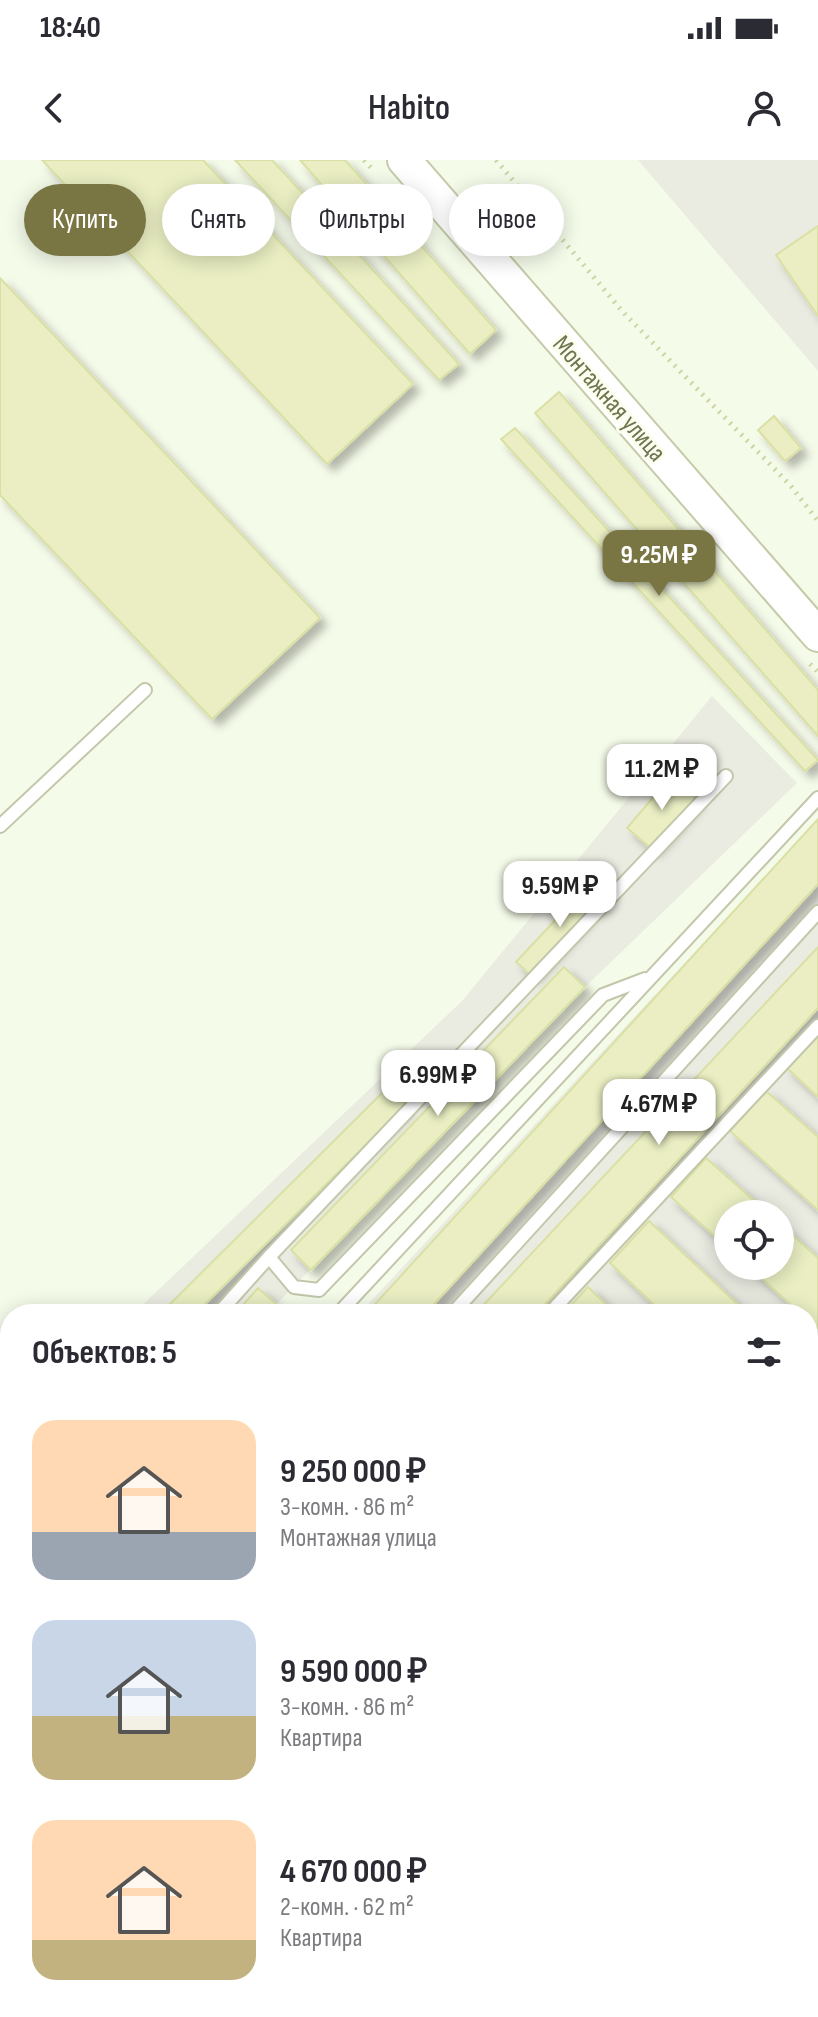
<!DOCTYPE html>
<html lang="ru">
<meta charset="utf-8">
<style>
body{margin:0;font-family:"Sofia Sans Condensed",sans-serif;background:#f2f2f3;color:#2b2b33;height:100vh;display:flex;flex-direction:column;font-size:30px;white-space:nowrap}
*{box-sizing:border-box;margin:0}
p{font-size:26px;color:#7c7c81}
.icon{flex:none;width:44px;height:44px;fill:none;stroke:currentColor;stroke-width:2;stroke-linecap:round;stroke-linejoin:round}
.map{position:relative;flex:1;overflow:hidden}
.sheet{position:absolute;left:0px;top:1144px;width:818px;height:714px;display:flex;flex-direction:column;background:#fff;border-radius:32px 32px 0 0;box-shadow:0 4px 20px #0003}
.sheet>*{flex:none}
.banner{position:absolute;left:24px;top:24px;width:770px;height:72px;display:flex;gap:16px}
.tools{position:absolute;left:714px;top:1040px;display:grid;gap:16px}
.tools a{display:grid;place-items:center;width:80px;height:80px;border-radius:50%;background:#fff;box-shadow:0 4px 20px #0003;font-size:40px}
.price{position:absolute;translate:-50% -68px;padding:0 18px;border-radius:16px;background:#fff;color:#222;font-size:26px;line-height:52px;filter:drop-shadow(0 2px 4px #0008)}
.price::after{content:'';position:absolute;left:50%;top:48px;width:24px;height:18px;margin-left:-12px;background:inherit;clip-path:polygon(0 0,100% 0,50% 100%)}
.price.active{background:#7a7643;color:#fff}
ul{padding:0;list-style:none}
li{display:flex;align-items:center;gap:24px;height:200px;padding:0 32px}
li span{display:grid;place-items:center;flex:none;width:224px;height:160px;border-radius:24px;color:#555}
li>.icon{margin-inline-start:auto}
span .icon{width:96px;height:96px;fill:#fffc;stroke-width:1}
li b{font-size:34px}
h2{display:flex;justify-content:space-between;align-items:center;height:96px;padding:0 32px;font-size:34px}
.pill{padding:0 28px;border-radius:36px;background:#fff;box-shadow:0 4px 20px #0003;font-size:28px;line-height:72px}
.pill.active{background:#7a7643;color:#fff}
.status{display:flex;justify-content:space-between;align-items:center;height:56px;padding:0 40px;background:#fff;direction:ltr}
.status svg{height:22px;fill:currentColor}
header{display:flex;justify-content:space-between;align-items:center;height:104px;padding:0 32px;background:#fff;font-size:36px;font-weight:600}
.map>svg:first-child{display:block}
.commercial{fill:#fafadd}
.industrial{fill:#eaece2;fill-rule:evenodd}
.green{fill:#c8e8d2}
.building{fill:#eaeec2;stroke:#dae0a4;stroke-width:2;filter:url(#shadow)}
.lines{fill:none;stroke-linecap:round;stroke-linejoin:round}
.lane-casing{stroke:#c3c7aa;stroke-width:16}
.secondary-casing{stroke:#c5cba8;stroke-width:36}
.path{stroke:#cfd4a5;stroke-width:5;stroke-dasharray:2 6;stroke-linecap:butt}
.lane{stroke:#fff;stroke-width:12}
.secondary{stroke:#fff;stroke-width:32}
.rail{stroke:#c5a7bd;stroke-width:6;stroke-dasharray:12 8;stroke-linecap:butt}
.labels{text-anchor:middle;stroke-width:6;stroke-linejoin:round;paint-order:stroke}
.street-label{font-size:26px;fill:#71744e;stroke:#f9feef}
</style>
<div class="status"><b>18:40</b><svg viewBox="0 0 49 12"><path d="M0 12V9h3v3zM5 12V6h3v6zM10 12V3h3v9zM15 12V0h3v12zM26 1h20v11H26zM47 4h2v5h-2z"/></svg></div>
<header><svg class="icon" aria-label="back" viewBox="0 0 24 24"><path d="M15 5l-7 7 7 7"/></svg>Habito<svg class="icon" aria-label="person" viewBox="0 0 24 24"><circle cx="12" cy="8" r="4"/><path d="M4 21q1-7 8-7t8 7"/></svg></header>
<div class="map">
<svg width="818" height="1857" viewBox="0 0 818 1857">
<defs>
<filter id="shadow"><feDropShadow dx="7" dy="7" stdDeviation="4" flood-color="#0004"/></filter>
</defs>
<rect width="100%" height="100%" fill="#f5fbe9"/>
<g class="commercial">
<polygon points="818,1418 818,1796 808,1803 808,1426"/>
<polygon points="307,1848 740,1848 726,1857 297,1857"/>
</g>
<g class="industrial">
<polygon points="638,0 818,0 818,211"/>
<polygon points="712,536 797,623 585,827 267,1154 133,1154 462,841"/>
<path d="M818 659V1359L808 1366V1154H359ZM728 1054H780V1106H728Z"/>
<polygon points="10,1530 10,1848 156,1848 146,1857 0,1857 0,1541"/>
<polygon points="818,1796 818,1857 726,1857 740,1848 808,1848 808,1803"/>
</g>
<polygon class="green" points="818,1200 818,1310 808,1318 808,1207"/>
<g class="building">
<polygon points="42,0 203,0 413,224 327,304"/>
<polygon points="235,0 272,0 459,204 439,220"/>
<polygon points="300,0 345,0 496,170 470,194"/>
<polygon points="818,66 818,156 776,95"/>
<polygon points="0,118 320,458 212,559 0,335"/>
<polygon points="559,232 818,530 818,576 535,253"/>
<polygon points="774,256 801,288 785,301 758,270"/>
<polygon points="515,268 818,600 805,611 501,279"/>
<polygon points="673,614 696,639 652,689 627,668"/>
<polygon points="818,659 818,724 425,1154 366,1154"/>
<polygon points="590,723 604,735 531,815 516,802"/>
<polygon points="818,787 818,848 536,1154 475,1154"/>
<polygon points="564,807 585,827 311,1110 291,1090"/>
<polygon points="818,872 818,937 786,907"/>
<polygon points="388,927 406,945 195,1154 160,1154"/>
<polygon points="766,931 818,977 818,1050 730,971"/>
<polygon points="706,998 769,1054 728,1054 728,1088 671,1037"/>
<polygon points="649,1061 748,1154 664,1154 610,1103"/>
<polygon points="780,1064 818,1098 818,1169 808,1160 808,1154 801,1154 748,1106 780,1106"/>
<polygon points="588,1127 616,1154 563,1154"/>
<polygon points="258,1128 276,1144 267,1154 235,1154"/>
<polygon points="10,1303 10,1377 0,1388 0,1312"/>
<polygon points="10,1408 10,1445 0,1457 0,1420"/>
<polygon points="10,1543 10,1609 0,1619 0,1554"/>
<polygon points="808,1632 818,1647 818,1673 808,1680"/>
<polygon points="10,1657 10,1727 0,1738 0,1668"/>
<polygon points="10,1784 10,1842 0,1853 0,1794"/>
<polygon points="83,1848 156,1848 146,1857 73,1857"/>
<polygon points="332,1848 442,1848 431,1857 320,1857"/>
</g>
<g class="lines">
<defs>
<g id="lane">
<polyline points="0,666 145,530"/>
<polyline points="269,1097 726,616"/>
<polyline points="218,1154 269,1097 294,1127 319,1130 603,835 645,819"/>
<polyline points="338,1154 818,638"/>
<polyline points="452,1154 818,752"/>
<polyline points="549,1154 818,866"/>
<polyline points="0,1396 10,1385"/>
<polyline points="0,1521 10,1510"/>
<polyline points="808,1556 818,1549"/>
<polyline points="0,1651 10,1640"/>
<polyline points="0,1756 10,1745"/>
<polyline points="808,1782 818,1776"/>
<polyline points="695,1857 708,1848"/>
</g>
<polyline id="secondary" points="404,0 818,475"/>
</defs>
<use href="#lane" class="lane-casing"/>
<use href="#secondary" class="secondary-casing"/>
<g class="path">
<polyline points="364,0 374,11"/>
<polyline points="496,0 622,151 790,325 818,361"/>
<polyline points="810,504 818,512"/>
<polyline points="808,1612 818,1627"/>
</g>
<use href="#lane" class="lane"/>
<use href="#secondary" class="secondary"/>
<g class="rail">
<polyline points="808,1409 818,1402"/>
<polyline points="242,1857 252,1848"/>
<polyline points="267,1857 277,1848"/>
</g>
</g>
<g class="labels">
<g class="street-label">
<text transform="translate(610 238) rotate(49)" y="9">Монтажная улица</text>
</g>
</g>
</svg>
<div class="tools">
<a><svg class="icon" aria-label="locate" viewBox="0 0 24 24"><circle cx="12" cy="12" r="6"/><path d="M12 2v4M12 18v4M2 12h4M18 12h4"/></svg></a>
</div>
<b class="price active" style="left:659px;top:438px">9.25M ₽</b>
<b class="price" style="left:662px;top:652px">11.2M ₽</b>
<b class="price" style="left:560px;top:769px">9.59M ₽</b>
<b class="price" style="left:438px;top:958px">6.99M ₽</b>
<b class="price" style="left:659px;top:987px">4.67M ₽</b>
<div class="banner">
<a class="pill active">Купить</a>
<a class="pill">Снять</a>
<a class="pill">Фильтры</a>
<a class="pill">Новое</a>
</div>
<section class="sheet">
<h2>Объектов: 5<svg class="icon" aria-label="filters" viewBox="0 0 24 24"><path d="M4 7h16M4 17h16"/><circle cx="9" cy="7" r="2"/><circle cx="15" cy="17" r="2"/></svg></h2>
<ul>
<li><span style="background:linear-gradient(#ffd9b3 70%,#9aa5b1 0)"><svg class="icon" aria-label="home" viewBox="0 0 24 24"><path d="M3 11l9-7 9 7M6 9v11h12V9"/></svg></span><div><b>9 250 000 ₽</b><p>3-комн. · 86 m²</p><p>Монтажная улица</p></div></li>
<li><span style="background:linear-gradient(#c9d6e8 60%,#c2b280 0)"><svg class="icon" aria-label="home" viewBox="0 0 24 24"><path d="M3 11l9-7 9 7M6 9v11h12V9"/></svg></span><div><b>9 590 000 ₽</b><p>3-комн. · 86 m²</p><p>Квартира</p></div></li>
<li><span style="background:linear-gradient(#ffd9b3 75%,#c2b280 0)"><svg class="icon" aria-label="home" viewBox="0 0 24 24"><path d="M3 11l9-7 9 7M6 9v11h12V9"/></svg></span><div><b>4 670 000 ₽</b><p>2-комн. · 62 m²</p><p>Квартира</p></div></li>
</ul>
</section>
</div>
